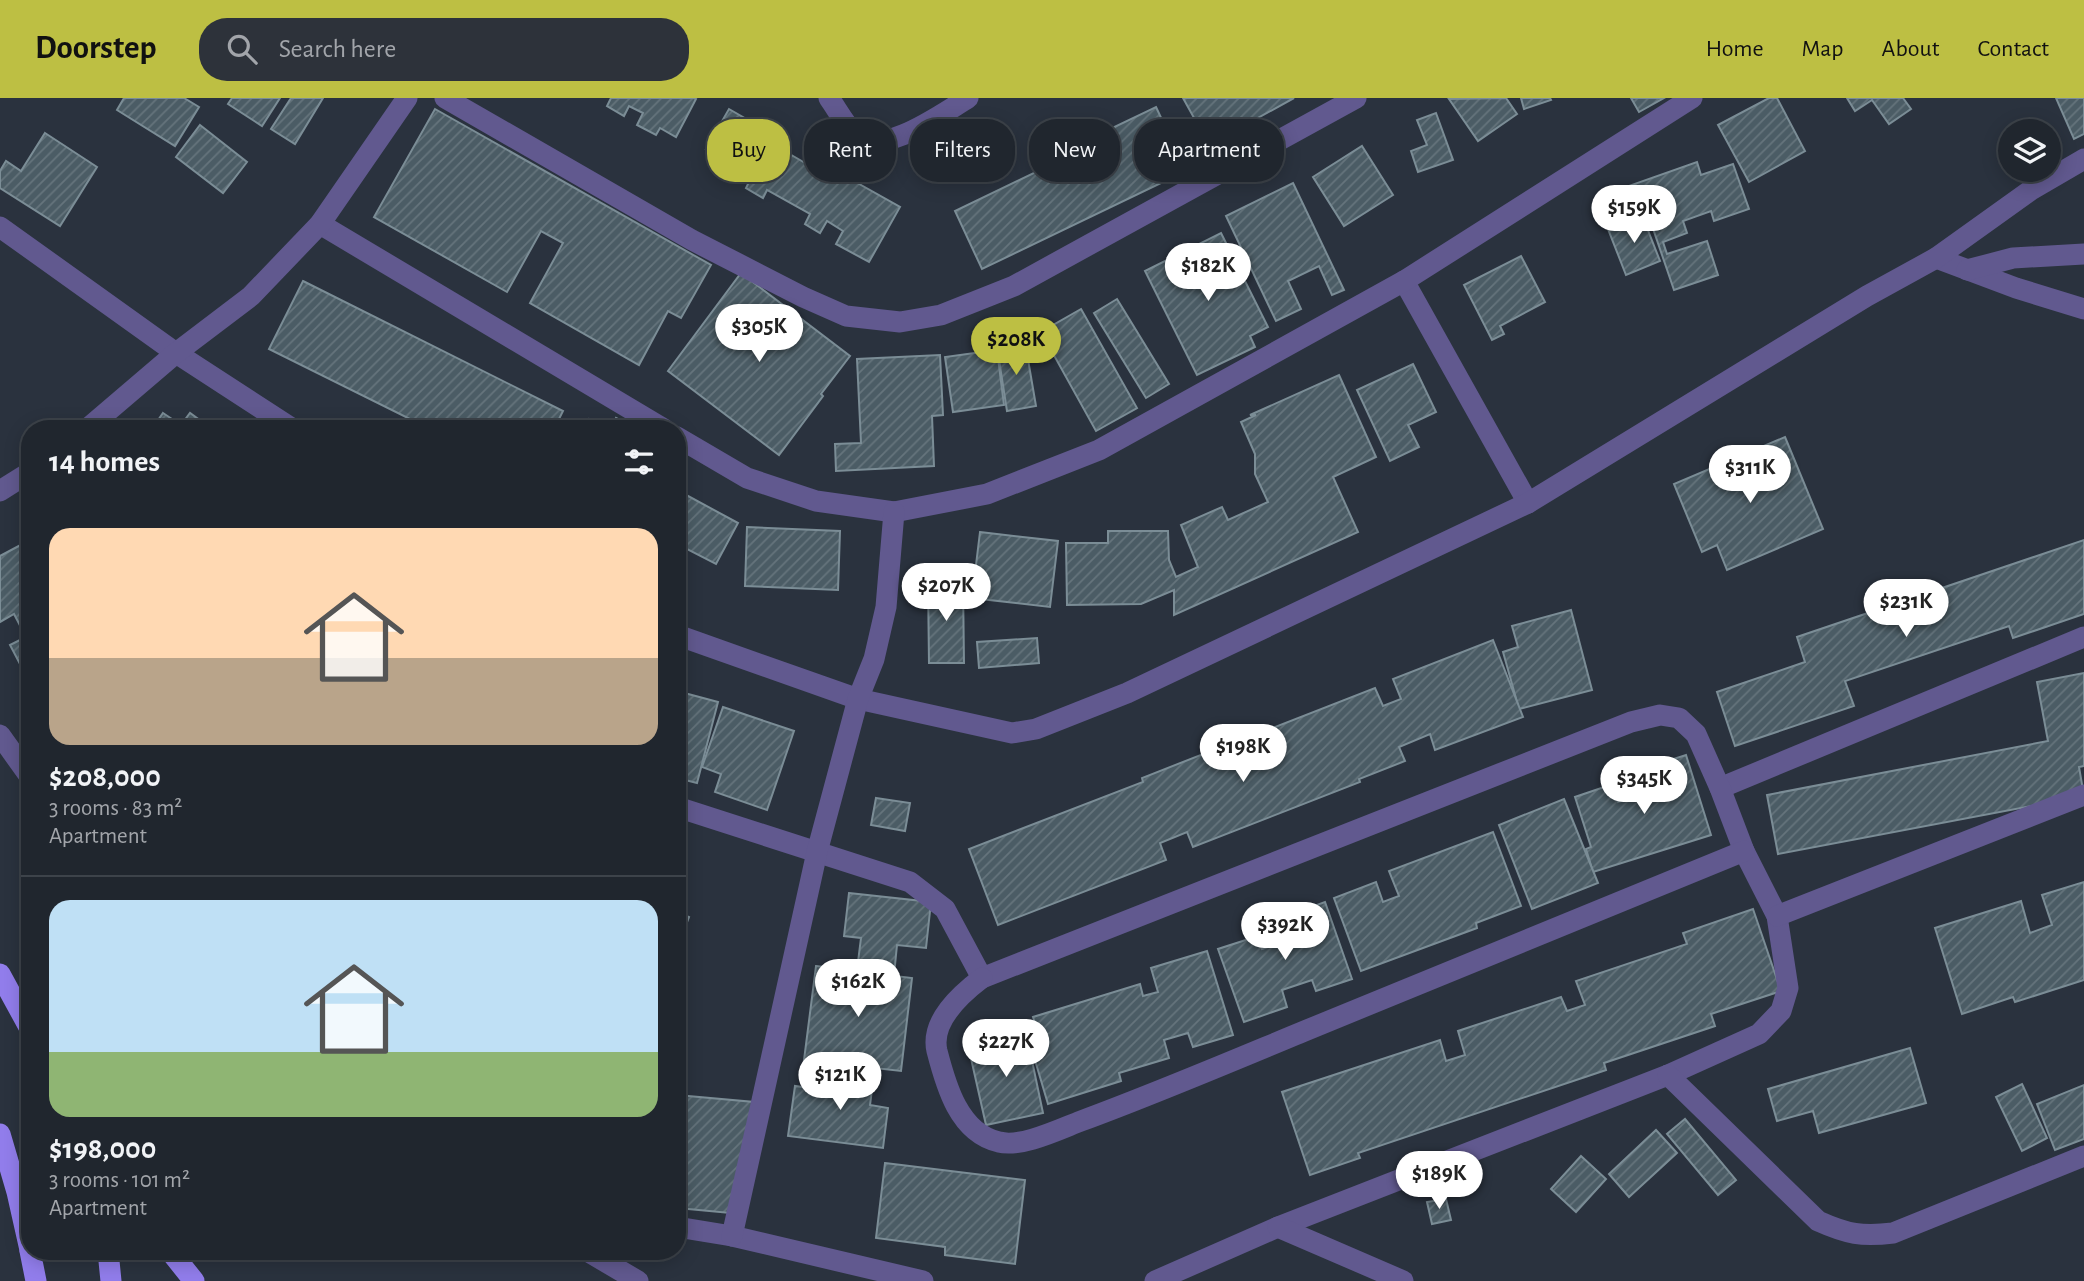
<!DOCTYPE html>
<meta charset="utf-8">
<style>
body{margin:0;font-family:"Alegreya Sans",sans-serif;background:#2d323a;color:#f1f3f6;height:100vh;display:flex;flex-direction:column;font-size:26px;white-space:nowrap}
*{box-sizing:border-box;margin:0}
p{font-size:23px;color:#a2a5aa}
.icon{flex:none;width:38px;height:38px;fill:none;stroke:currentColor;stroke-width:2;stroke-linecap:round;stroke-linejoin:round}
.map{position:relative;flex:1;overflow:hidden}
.drawer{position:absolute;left:21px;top:322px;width:665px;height:840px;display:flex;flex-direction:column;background:#20262e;border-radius:28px;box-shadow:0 4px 18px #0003,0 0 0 2px #3d434a}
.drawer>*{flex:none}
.hud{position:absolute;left:707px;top:21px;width:665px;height:63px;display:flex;gap:14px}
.fabs{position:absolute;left:1998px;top:21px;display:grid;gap:14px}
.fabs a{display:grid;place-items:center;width:63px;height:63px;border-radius:50%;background:#20262e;box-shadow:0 4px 18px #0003,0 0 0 2px #3d434a;font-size:35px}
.price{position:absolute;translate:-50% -60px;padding:0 16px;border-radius:24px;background:#fff;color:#222;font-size:23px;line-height:46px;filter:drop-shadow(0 2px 4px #0008)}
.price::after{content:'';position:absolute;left:50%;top:42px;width:21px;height:16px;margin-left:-10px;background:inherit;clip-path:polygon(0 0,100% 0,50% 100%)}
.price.selected{background:#bdbf43;color:#111}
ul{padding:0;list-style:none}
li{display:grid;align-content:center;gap:14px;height:371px;padding:0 28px}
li+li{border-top:2px solid #3d434a}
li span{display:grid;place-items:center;height:217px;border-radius:21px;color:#555}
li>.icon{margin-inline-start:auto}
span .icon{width:126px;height:126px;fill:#fffc;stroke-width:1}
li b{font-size:30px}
h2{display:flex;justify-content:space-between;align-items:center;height:84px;padding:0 28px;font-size:30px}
.tag{padding:0 24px;border-radius:28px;background:#20262e;box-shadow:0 4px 18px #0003,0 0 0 2px #3d434a;font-size:24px;line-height:63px}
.tag.selected{background:#bdbf43;color:#111}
header{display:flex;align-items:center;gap:42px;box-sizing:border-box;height:98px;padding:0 35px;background:#bdbf43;color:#111}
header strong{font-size:33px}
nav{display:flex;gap:38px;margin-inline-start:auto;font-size:24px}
.search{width:490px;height:63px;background:#2d323a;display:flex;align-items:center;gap:18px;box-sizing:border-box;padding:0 24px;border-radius:28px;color:#a2a5aa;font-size:26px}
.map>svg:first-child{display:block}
.building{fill:url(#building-hatch);stroke:#7b8d96;stroke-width:2}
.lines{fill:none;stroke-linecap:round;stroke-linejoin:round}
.street{stroke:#61598f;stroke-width:21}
.primary{stroke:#917deb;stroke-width:21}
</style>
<header>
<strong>Doorstep</strong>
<div class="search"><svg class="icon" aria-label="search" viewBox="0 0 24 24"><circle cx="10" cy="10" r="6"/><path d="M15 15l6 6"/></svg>Search here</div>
<nav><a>Home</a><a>Map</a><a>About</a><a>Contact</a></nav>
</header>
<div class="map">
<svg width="2084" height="1183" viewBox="0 0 2084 1183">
<defs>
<pattern id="building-hatch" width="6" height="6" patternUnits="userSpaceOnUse" patternTransform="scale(1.75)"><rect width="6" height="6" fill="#4b5c65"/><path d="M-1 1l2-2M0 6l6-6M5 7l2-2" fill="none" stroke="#65747c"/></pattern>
</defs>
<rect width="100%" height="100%" fill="#2a323e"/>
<g class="building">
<polygon points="124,0 184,0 199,9 175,48 117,12"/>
<polygon points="232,0 280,0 262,28 228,6"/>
<polygon points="291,0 323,0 295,46 271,31"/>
<polygon points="611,0 694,0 696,1 676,39 660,30 656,37 637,27 643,15 629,8 624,18 607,8"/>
<polygon points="1183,0 1294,0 1209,47"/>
<polygon points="1506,0 1517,16 1478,43 1449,1"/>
<polygon points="1521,0 1550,0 1551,2 1524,11"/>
<polygon points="1631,0 1664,0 1639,14"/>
<polygon points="1769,0 1777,0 1805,53 1749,84 1718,27"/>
<polygon points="1847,0 1903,0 1911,11 1889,26 1872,2 1855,13"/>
<polygon points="2056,0 2084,0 2084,36 2074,41"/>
<polygon points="1156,9 1186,73 982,171 955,113 1086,50 1083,44"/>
<polygon points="435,11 711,167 681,220 668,213 639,267 530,205 563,145 541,133 507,194 374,119"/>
<polygon points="729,11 774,37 769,44 831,80 836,73 900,109 869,164 836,146 843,133 827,123 820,135 805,126 810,116 767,92 763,100 746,90 751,80 736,72 730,81 712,71 719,58 706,51"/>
<polygon points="1436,15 1453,62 1418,74 1411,53 1427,47 1417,22"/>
<polygon points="200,27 247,64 223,95 176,59"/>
<polygon points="45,35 97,69 60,128 0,90 0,73 6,63 21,73"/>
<polygon points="1362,48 1393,97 1344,128 1313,79"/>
<polygon points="1697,64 1701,77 1733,66 1749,111 1714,123 1711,113 1683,123 1687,135 1663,144 1667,156 1707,143 1718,177 1674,192 1648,116 1633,121 1623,90"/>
<polygon points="1293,85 1344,192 1332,197 1319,168 1288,183 1301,211 1276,223 1226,118"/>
<polygon points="1642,117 1660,163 1626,177 1608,131"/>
<polygon points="1221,135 1268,229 1250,238 1255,249 1197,277 1145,173"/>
<polygon points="1521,158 1545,204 1500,228 1504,236 1492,242 1464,187"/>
<polygon points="741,175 850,258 821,296 823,298 779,357 668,273"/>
<polygon points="303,183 563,313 554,331 430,331 269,251"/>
<polygon points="1117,201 1169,286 1146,300 1094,215"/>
<polygon points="1081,211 1137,310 1096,333 1041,234"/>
<polygon points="1025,244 1036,308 1007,313 997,249"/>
<polygon points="997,252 1004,307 953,314 945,259"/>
<polygon points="940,257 943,317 932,318 934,368 836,373 835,346 861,345 857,261"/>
<polygon points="1413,266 1436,314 1408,327 1419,349 1390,363 1357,292"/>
<polygon points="1339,277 1376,359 1333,379 1358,434 1174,517 1174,492 1141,506 1067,507 1066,445 1108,445 1108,433 1168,433 1169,462 1176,479 1198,469 1181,427 1222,409 1228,422 1268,404 1255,376 1255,356 1241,324 1256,317 1250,317"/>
<polygon points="163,315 181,327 190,315 212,331 152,331"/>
<polygon points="616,320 637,331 611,331"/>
<polygon points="589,321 605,329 605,331 584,331"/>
<polygon points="1785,339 1823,431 1727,472 1717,447 1702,454 1674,386"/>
<polygon points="677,352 687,357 677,375"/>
<polygon points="677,392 738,425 716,466 677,446"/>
<polygon points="747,429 840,433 838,492 745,488"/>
<polygon points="980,434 1058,443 1050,509 972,500"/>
<polygon points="30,442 30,585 10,547 26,539 14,516 0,524 0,458"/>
<polygon points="2084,442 2084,516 2013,540 2009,528 1845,583 1854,608 1735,648 1717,594 1805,564 1797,539"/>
<polygon points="928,484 963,485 964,565 929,565"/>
<polygon points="1571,512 1592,592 1519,611 1503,554 1518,549 1512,528"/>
<polygon points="1037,540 1039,565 979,570 977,544"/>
<polygon points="1493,542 1523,619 1435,652 1430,636 1399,649 1405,663 1359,681 1360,684 1193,749 1187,734 1160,745 1166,762 998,827 969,751 1143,684 1142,680 1257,635 1265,654 1283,648 1275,629 1375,590 1383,608 1401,601 1393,581"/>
<polygon points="2084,575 2084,668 2079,669 2084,698 1778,756 1767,697 2048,643 2037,584"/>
<polygon points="677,593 718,604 697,685 677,680"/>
<polygon points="723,609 794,633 767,712 715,694 721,676 702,669"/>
<polygon points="1686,657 1711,737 1593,774 1586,751 1591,749 1575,699 1613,686 1618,704 1646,695 1639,672"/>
<polygon points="876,700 910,705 905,733 871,727"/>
<polygon points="1564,701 1598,785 1532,811 1499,727"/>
<polygon points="1493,734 1521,808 1476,825 1477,830 1361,873 1334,800 1376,784 1383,804 1399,798 1389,773"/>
<polygon points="2084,784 2084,882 2015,904 2013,899 1962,916 1935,830 2021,803 2030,835 2052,827 2042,797"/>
<polygon points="849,795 931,804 926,850 897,847 894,877 857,872 861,840 844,838"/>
<polygon points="1325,804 1352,881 1316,893 1312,882 1282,892 1287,909 1244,924 1218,851 1258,838 1262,851 1283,844 1275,822"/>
<polygon points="1753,811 1781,893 1711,916 1715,928 1604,965 1606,972 1358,1055 1360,1060 1310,1077 1282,994 1440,942 1446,963 1465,957 1458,933 1561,899 1567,913 1585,907 1576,883 1687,846 1683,835"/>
<polygon points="677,814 689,819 681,840 677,838"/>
<polygon points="1207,853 1233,937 1193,949 1188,935 1164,942 1169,960 1119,975 1121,983 1048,1006 1029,942 1039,939 1033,919 1140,886 1143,898 1158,894 1151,870"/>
<polygon points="816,868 912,880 901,973 804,962"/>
<polygon points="1026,934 1043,1015 986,1027 968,947"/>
<polygon points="1910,950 1926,1005 1819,1035 1813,1013 1777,1023 1768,991"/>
<polygon points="833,970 874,976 870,1007 888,1010 883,1050 788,1038 795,988 830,993"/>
<polygon points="2022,986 2047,1040 2022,1053 1996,999"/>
<polygon points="2084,987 2084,1041 2055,1052 2037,1006"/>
<polygon points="677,997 754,1004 730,1115 678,1110 680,1079 677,1079"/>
<polygon points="1685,1021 1736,1082 1718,1097 1667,1036"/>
<polygon points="1656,1032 1677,1055 1629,1099 1609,1076"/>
<polygon points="1581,1058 1606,1081 1576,1114 1551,1091"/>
<polygon points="885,1065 1025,1082 1015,1166 945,1157 945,1149 876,1140"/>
<polygon points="1446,1101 1451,1122 1432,1126 1427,1104"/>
</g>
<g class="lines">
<g class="street">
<polyline points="445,0 692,142 803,199 846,218 900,224 941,217 1014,188 1356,0"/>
<path d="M829 0C837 11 845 27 855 36 881 61 943 15 968 0"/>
<polyline points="320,126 664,331"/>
<polyline points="0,129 176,255 293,331"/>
<polyline points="1936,160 2016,190 2084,211"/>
<polyline points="1967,172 2013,160 2084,156"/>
<polyline points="1404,183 1528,405"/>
<polyline points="87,331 176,255 251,198 320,126 407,0"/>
<polyline points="677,339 747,380 816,403 894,414 987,396 1099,352 1404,183 1692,0"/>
<polyline points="0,393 30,374"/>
<polyline points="677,537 858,601 1012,635 1036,631 1127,595 1528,405 1867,198 1936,160 2031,92 2084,61"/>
<polyline points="0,637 30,679"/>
<polyline points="1720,690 2084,539"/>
<polyline points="677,709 910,784 945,811 982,880 1631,624 1660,617 1679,620 1696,636 1720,690 1744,753 1777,818 1788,890 1781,913 1759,936 1668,977 1278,1129 1155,1183"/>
<polyline points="1777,818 2084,697"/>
<path d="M982 880C961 896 930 923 937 953 946 988 959 1035 999 1044 1021 1050 1060 1031 1081 1023 1157 995 1232 963 1307 932 1452 872 1598 813 1744 753"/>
<path d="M1668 977 1818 1123C1847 1136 1862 1139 1893 1135L2084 1058"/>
<polyline points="677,1129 732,1138 923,1183"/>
<polyline points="1278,1129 1403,1183"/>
<polyline points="732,1138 817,754 858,601 874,561 886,509 894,414"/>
<polyline points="587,1153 638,1183"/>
</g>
<g class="primary">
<polyline points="0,876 30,931"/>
<polyline points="0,1036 17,1094 30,1152"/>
<polyline points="30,1153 36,1183"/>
<polyline points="108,1153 111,1183"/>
<polyline points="170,1153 194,1183"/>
</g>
</g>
</svg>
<div class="fabs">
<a><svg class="icon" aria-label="layers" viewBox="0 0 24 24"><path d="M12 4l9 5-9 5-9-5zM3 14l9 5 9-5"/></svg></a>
</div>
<b class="price" style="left:1634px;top:147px">$159K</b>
<b class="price" style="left:1208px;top:205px">$182K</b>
<b class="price" style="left:759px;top:266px">$305K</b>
<b class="price selected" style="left:1016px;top:279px">$208K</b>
<b class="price" style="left:1750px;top:407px">$311K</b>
<b class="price" style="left:946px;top:525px">$207K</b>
<b class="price" style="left:1906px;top:541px">$231K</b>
<b class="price" style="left:1243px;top:686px">$198K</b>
<b class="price" style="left:1644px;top:718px">$345K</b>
<b class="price" style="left:1285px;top:864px">$392K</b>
<b class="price" style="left:858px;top:921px">$162K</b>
<b class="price" style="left:1006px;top:981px">$227K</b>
<b class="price" style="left:840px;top:1014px">$121K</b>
<b class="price" style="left:1439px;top:1113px">$189K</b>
<div class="hud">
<a class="tag selected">Buy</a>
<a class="tag">Rent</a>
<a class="tag">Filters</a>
<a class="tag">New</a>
<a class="tag">Apartment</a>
</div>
<section class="drawer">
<h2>14 homes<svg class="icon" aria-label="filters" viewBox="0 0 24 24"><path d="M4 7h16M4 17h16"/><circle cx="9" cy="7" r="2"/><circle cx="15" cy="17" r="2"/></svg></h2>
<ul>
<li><span style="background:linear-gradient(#ffd9b3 60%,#b9a48a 0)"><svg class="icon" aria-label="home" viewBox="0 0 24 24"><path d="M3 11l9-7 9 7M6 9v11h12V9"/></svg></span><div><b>$208,000</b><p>3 rooms · 83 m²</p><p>Apartment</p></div></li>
<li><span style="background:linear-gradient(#bfe0f5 70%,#8fb573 0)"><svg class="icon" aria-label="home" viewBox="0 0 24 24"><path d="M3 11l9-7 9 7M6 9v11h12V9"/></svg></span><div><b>$198,000</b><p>3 rooms · 101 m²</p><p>Apartment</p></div></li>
</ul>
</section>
</div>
